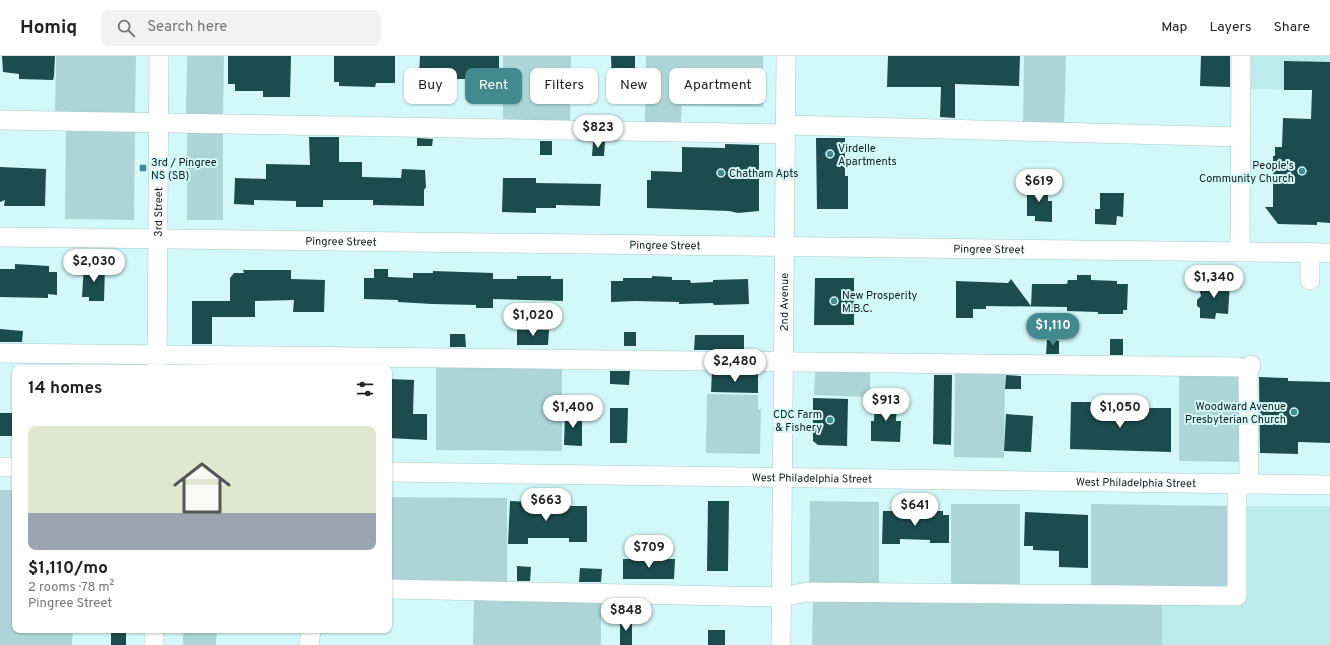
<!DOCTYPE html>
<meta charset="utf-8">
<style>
body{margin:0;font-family:Overpass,sans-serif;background:#f2f2f2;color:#222;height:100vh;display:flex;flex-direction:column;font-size:15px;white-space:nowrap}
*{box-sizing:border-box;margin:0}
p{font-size:13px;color:#767676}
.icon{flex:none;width:22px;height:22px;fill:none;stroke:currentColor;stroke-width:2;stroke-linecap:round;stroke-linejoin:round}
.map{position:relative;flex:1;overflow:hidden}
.side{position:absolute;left:12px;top:309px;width:380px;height:268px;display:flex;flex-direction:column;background:#fff;border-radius:8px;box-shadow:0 1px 3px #0004}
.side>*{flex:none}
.hud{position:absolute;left:404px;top:12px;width:380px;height:36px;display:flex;gap:8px}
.price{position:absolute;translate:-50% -34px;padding:0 9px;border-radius:14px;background:#fff;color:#222;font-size:13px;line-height:26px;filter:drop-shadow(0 1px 2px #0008)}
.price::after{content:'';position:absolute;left:50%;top:24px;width:12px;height:9px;margin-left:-6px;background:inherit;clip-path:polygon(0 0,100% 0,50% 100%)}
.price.selected{background:#428a8d;color:#fff}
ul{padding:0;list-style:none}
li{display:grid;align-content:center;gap:8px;height:212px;padding:0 16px}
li+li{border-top:1px solid #e0e0e0}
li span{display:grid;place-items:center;height:124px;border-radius:8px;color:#555}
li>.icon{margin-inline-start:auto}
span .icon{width:72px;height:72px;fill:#fffc;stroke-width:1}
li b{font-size:17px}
h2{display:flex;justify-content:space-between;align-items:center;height:48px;padding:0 16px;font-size:17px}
.pill{padding:0 14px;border-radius:8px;background:#fff;box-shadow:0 1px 3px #0004;font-size:14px;line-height:36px}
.pill.selected{background:#428a8d;color:#fff}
header{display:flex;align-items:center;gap:24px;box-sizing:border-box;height:56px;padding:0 20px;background:#fff;border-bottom:1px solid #e0e0e0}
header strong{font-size:19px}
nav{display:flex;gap:22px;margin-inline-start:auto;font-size:14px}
.search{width:280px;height:36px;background:#f2f2f2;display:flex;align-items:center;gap:10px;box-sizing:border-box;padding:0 14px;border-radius:8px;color:#767676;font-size:15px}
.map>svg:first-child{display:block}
.built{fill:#bcebec}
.green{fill:#add5d7}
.building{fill:#1d4c4e}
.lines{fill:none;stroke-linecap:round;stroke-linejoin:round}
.minor-casing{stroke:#a4c8c9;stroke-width:20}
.minor{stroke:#fff;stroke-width:19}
.poi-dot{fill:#428a8d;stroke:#d3f8f9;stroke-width:1.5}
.labels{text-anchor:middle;stroke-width:4;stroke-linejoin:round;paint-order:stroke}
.poi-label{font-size:11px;fill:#0e1c1c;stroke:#d3f8f9;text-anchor:start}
.street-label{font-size:11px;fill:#0e1c1c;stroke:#d3f8f9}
</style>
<header>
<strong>Homiq</strong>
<div class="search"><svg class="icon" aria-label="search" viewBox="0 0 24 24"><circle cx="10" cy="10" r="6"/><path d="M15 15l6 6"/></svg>Search here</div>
<nav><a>Map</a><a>Layers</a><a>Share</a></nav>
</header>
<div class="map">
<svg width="1330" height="589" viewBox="0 0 1330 589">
<rect width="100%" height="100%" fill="#d3f8f9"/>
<g class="built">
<polygon points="1250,0 1330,0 1330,34 1250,33"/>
<polygon points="1245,450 1330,450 1330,589 1162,589 1162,548 1244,549"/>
</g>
<g class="green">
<polygon points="56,0 136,0 135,57 55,56"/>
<polygon points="187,0 224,0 223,61 186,60"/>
<polygon points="503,0 571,0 570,65 503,64"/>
<polygon points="646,0 763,0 763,51 682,50 681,66 645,66"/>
<polygon points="1024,0 1066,0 1064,71 1023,71"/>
<polygon points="66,72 135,73 134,164 65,163"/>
<rect x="187" y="73" width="36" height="91"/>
<polygon points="436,311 562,312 562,395 436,394"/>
<polygon points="815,314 870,315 870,341 814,339"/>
<polygon points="1179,316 1242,316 1242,406 1179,405"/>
<polygon points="955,317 1005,318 1004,402 954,401"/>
<polygon points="707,338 758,339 758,353 761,353 760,398 706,397"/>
<polygon points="0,434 15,434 15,574 73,574 72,589 0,589"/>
<polygon points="389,441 507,442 507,527 389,525"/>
<polygon points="810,445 879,446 879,532 809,531"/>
<polygon points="951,448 1020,448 1020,532 951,531"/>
<polygon points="1091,448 1231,450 1229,535 1091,533"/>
<polygon points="813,541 1162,548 1162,589 812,589"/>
<polygon points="474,542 601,544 601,589 473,589"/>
<polygon points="183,574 217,574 216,589 183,589"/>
</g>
<g class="building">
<polygon points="2,0 55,0 54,20 53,24 19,23 19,18 3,16"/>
<polygon points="228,0 291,0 290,41 263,41 263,35 235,35 235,28 228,28"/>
<polygon points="334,0 395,0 395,27 376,27 375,31 339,30 339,26 334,26"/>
<polygon points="420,0 499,0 499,30 473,30 473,23 447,23 447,18 419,17"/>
<polygon points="611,0 635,0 635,31 612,30"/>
<polygon points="888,0 1020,0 1019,30 955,28 955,62 940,61 941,31 887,31"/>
<polygon points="1201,0 1230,0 1230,31 1200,30"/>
<polygon points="1284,5 1330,6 1330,167 1317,166 1317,169 1278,168 1265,151 1273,151 1273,100 1275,100 1275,91 1282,91 1283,62 1311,63 1312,34 1284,34"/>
<polygon points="309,81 339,81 339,106 362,106 362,121 401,122 402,113 425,114 426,131 424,134 424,150 373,149 373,144 323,144 323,151 296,151 296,145 254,144 254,149 234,148 235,122 266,123 266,108 310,109"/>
<polygon points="417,82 433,83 432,90 417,90"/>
<polygon points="816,82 845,82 845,120 848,120 848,153 817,153"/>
<rect x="540" y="85" width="12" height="14"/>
<polygon points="593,86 605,86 604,100 592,100"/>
<polygon points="725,88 759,89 759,114 763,117 759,121 759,155 738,157 729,155 647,152 647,124 651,124 651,115 682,116 682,91 725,92"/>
<polygon points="0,111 46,113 45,150 4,150 5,144 0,146"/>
<polygon points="503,122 536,122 536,127 601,128 600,150 556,149 556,152 536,152 536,157 502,156"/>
<polygon points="1030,128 1048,128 1048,145 1052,145 1052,166 1035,165 1035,160 1027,160 1027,138 1029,138"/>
<polygon points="1100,137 1124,137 1123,161 1117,160 1116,169 1095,168 1095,153 1100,153"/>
<polygon points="15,208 49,210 49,216 57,216 57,239 48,238 48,242 0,241 0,213 15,213"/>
<polygon points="84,209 105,210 104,245 89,245 89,241 82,241"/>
<polygon points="374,213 388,213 388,221 413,222 413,217 433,217 433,215 493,217 493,223 517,223 517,220 551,220 551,223 563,223 563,245 493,243 493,252 476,252 476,249 432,248 398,246 398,244 364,243 364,222 374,222"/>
<polygon points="243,214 291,214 291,223 325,224 324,256 293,256 294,244 255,245 255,261 212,261 212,288 192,288 192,245 230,245 230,222 234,217 244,217"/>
<polygon points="1077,219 1091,219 1091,224 1117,225 1117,228 1128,228 1127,254 1123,254 1123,258 1098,258 1098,256 1067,255 1067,251 986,250 986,253 973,253 973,262 956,262 956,225 1008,227 1011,223 1031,250 1032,228 1067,228 1068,224 1077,224"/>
<polygon points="652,220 672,221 672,224 690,224 691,227 713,226 713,224 748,223 749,248 714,249 713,247 679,248 679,246 635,245 611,246 611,225 623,225 623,222 652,222"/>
<polygon points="815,222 854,222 854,269 814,269"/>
<polygon points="1202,225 1230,226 1228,258 1216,257 1215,263 1200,262 1200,252 1197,250 1197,244 1201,240 1198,229"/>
<polygon points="0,273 23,275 22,286 0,286"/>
<polygon points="517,274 549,274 548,289 517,289"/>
<rect x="624" y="276" width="12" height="14"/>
<polygon points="450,278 465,278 466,291 450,291"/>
<polygon points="695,279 744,279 744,294 694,294"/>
<rect x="1110" y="283" width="13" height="16"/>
<polygon points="1047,284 1059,285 1059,298 1046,298"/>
<polygon points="610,315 630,315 629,329 610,328"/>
<polygon points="712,316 758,317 758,337 711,336"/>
<polygon points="934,319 952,319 951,389 933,388"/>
<polygon points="1006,319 1021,320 1021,333 1005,333"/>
<polygon points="1259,321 1288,322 1288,325 1330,326 1330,387 1298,386 1298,398 1260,397"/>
<polygon points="389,323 414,324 413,358 427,358 427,384 389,382"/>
<polygon points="813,342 848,343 847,390 818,389 813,385"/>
<polygon points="875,344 897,344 896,365 901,365 900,386 871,385 871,365 874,365"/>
<polygon points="1071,346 1091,346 1091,352 1171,352 1171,396 1070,393"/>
<polygon points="610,352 628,352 627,387 610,387"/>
<polygon points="565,356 582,356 582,390 564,389"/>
<rect x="0" y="357" width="15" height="23"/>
<polygon points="1006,358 1033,360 1031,396 1004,395"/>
<polygon points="510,445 556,447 556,450 587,450 587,486 569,486 569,482 528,482 528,488 508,488"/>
<polygon points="708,445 729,445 728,515 707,515"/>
<polygon points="883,455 943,455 943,459 949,459 949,487 930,487 930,484 900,483 900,488 882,488"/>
<polygon points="1025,456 1088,459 1088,512 1059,511 1059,495 1033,494 1033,490 1024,490"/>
<polygon points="623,503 675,503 674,523 623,523"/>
<polygon points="517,510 531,511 530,525 517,525"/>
<polygon points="580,512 602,513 601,526 579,526"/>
<rect x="620" y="564" width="12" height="25"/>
<rect x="111" y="574" width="15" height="15"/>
<rect x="708" y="574" width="17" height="15"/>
</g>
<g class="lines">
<defs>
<g id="minor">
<polyline points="0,64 786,78"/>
<polyline points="786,69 1241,81"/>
<path id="s1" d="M0 181 1330 197"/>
<polyline points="1240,196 1241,0"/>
<polyline points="1310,224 1310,196"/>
<polyline points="0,297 1239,311"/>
<path id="s2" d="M157 311 159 0"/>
<polyline points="0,411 15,411"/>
<path id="s3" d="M389 416 1330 429"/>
<polyline points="1249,428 1248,316 1251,309"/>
<polyline points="389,533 782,541 807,536 1237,540 1237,427"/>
<polyline points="154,589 154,574"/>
<polyline points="309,589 311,574"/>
<path id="s4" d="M781 589 786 0"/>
</g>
</defs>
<use href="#minor" class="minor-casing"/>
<use href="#minor" class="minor"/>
</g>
<g class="poi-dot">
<circle cx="830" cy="98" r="4"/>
<rect x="139" y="108" width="8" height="8" rx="2"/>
<circle cx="1302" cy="115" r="4"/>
<circle cx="721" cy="117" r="4"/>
<circle cx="834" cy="245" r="4"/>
<circle cx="1294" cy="356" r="4"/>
<circle cx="830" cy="364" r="4"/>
</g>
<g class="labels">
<g class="poi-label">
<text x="838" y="96">Virdelle<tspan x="838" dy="13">Apartments</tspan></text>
<text x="151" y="110">3rd / Pingree<tspan x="151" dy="13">NS (SB)</tspan></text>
<text x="1294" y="113" text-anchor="end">People's<tspan x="1294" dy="13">Community Church</tspan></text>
<text x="729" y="121">Chatham Apts</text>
<text x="842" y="243">New Prosperity<tspan x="842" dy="13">M.B.C.</tspan></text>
<text x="1286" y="354" text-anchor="end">Woodward Avenue<tspan x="1286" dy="13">Presbyterian Church</tspan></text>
<text x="822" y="362" text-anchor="end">CDC Farm<tspan x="822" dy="13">&amp; Fishery</tspan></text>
</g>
<g class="street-label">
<text dy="4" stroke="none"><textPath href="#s2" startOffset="155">3rd Street</textPath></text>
<text dy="4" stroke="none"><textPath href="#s1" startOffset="341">Pingree Street</textPath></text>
<text dy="4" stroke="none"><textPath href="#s1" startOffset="665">Pingree Street</textPath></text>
<text dy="4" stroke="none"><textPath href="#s1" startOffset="989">Pingree Street</textPath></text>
<text dy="4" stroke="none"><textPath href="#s4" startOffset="343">2nd Avenue</textPath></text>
<text dy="4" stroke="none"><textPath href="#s3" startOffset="423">West Philadelphia Street</textPath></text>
<text dy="4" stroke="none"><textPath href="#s3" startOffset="747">West Philadelphia Street</textPath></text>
</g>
</g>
</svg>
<b class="price" style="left:598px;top:93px">$823</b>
<b class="price" style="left:1039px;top:147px">$619</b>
<b class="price" style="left:94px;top:227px">$2,030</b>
<b class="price" style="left:1214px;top:243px">$1,340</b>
<b class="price" style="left:533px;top:281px">$1,020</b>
<b class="price selected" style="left:1053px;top:291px">$1,110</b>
<b class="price" style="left:735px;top:327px">$2,480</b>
<b class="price" style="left:886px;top:366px">$913</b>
<b class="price" style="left:573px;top:373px">$1,400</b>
<b class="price" style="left:1120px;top:373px">$1,050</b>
<b class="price" style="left:546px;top:466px">$663</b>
<b class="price" style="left:915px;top:471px">$641</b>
<b class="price" style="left:649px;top:513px">$709</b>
<b class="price" style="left:626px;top:576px">$848</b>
<div class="hud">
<a class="pill">Buy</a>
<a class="pill selected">Rent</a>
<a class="pill">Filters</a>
<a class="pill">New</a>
<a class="pill">Apartment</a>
</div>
<section class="side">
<h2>14 homes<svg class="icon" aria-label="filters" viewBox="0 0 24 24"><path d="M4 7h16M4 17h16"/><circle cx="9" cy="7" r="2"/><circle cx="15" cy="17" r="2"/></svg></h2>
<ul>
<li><span style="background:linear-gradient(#dfe7d0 70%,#9aa5b1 0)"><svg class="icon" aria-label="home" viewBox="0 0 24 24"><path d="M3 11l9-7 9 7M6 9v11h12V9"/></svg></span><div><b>$1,110/mo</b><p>2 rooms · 78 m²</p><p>Pingree Street</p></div></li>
</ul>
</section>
</div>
